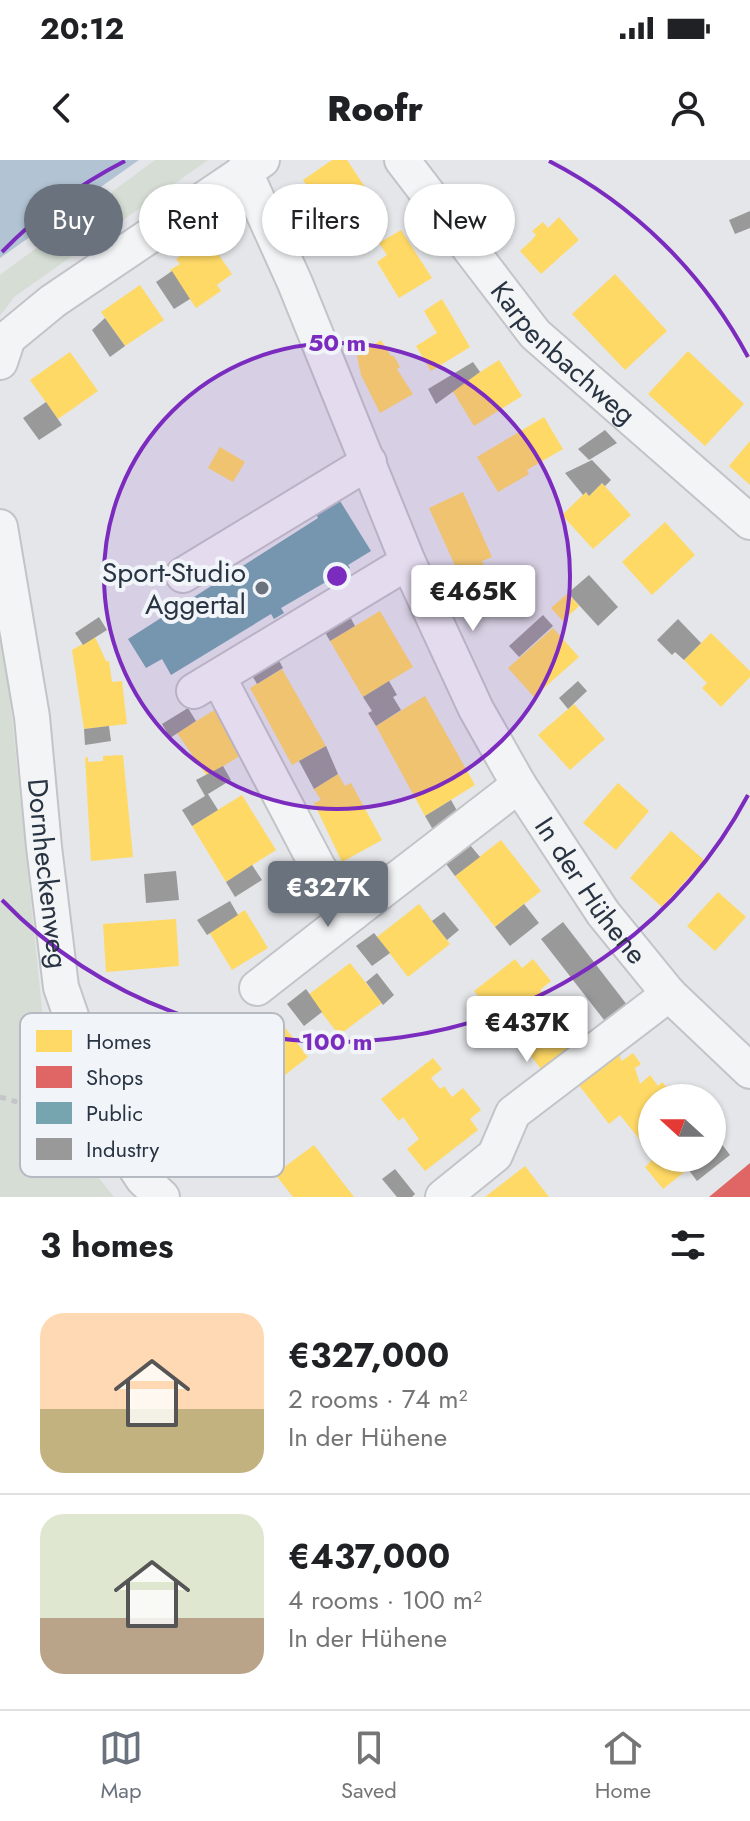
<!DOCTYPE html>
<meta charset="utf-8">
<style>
body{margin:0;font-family:Jost,sans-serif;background:#f2f2f2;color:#202124;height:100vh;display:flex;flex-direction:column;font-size:30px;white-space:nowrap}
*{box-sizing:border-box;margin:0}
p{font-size:26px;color:#757577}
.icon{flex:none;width:44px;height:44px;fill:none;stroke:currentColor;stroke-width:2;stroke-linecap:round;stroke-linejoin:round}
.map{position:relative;height:1037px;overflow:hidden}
.drawer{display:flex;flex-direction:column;background:#fff;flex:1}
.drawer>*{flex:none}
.guide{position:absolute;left:24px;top:24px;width:702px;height:72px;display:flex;gap:16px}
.needle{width:52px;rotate:291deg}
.tools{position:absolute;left:638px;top:924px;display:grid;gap:16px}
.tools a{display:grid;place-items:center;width:88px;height:88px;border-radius:50%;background:#fff;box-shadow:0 2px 6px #0004;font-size:40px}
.price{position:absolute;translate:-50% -68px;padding:0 18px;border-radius:8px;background:#fff;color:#222;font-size:26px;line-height:52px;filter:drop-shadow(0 2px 4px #0008)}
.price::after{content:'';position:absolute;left:50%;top:48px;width:24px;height:18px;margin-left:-12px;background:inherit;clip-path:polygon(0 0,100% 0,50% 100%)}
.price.current{background:#6a727d;color:#fff}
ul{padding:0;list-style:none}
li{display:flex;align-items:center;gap:24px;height:200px;padding:0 40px}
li+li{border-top:2px solid #e0e0e0}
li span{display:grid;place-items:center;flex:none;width:224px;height:160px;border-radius:24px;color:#555}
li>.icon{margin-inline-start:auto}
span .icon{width:96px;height:96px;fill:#fffc;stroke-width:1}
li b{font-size:34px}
h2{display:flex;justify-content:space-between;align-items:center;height:96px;padding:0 40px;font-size:34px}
.pill{padding:0 28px;border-radius:36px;background:#fff;box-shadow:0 2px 6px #0004;font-size:28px;line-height:72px}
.pill.current{background:#6a727d;color:#fff}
.status{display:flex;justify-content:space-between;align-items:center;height:56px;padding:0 40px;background:#fff;direction:ltr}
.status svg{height:22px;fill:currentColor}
header{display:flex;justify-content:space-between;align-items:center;height:104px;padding:0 40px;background:#fff;font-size:36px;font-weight:800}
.menu{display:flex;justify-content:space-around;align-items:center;height:112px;border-top:2px solid #e0e0e0;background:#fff;font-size:22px;color:#757577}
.menu a{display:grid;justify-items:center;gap:4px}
.menu .current{color:#6a727d}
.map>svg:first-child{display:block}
.green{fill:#d5ddd4}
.water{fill:#b2c4d4}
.homes{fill:#ffd966}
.shops{fill:#e06666}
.public{fill:#76a5af}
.industry{fill:#999}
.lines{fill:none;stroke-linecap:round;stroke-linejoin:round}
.minor-casing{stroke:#c2c4c7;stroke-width:38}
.path{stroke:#c3c5c9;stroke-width:5;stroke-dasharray:6 6;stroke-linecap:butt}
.minor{stroke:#f3f4f6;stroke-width:34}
.ring{fill:none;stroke:#7b2cbf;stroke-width:4}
.poi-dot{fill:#6a727d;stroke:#f1f4f8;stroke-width:3}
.labels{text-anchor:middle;stroke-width:8;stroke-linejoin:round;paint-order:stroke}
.street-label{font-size:28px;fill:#293443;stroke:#f1f4f8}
.poi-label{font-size:28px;fill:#293443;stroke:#f1f4f8;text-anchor:end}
.key{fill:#f1f4f8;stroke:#b5bac2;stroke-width:2}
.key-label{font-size:22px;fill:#293443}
.centre{fill:#7b2cbf;stroke:#f1f4f8;stroke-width:4}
.ring-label{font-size:24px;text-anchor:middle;font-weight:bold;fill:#7b2cbf;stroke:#f1f4f8;stroke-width:8;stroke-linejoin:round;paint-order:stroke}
</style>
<div class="status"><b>20:12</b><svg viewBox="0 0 49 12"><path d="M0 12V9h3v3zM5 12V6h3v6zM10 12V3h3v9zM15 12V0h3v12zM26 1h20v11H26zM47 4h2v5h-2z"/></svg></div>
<header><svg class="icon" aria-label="back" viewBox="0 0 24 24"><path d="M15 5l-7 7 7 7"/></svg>Roofr<svg class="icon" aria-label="person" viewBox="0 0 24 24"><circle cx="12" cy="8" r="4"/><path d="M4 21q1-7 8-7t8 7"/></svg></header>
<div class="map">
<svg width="750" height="1037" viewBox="0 0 750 1037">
<rect width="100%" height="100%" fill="#e4e6e9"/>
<g class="green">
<polygon points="155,0 208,0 14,137 0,156 0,115"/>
<polygon points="0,440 50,927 93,1011 114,1037 0,1037"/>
</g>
<polygon class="water" points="0,0 139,0 0,98"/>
<g class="homes">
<polygon points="332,0 347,0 369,33 330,59 303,20"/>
<polygon points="559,57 579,80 541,114 520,91 531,81 536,75 532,71 543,62 548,68"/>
<polygon points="401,70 432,118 399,138 377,102 387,95 379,83"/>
<polygon points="207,78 232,114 217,125 221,131 196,148 170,110 180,104 176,99"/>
<polygon points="615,114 667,171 625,210 572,154"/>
<polygon points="140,125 164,160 125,186 101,152"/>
<polygon points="442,139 470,187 431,211 416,186 437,173 424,151"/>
<polygon points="381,180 391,196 394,196 400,207 397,209 413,234 380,253 361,215 357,196"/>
<polygon points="688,191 744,244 705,286 648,234"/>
<polygon points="70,192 98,231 58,259 30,220"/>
<polygon points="499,200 522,236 474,266 452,230"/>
<polygon points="544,257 563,289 527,310 529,314 498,332 477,297"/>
<polygon points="750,281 750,325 729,306"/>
<polygon points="220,287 245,302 233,322 208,308"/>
<polygon points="602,323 631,355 593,389 562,355 586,332 589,336"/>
<polygon points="463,332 492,397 482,401 486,410 462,421 429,348"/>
<polygon points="665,362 695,395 652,435 622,402"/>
<polygon points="568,433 579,446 563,461 551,448"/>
<polygon points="380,451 413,507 363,537 330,481"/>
<polygon points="553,468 579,497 534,537 508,508"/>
<polygon points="711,473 750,511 750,517 721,547 702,528 707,523 684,500"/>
<polygon points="95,477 106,501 109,501 112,522 122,521 127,564 84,569 72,490"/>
<polygon points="282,509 326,586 292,605 250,528"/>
<polygon points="425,536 475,625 425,656 376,566"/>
<polygon points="574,544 605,579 570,610 538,575"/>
<polygon points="216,549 243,594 207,616 177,573"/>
<polygon points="123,595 133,697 91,701 85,598 88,597 88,602 103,601 103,596"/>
<polygon points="338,614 345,626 351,623 382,680 342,702 314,643 321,640 314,629"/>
<polygon points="618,623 649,651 616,690 583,663"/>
<polygon points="242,635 276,690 226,722 192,666"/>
<polygon points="671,671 704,700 662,747 630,718"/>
<polygon points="501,680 541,731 495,767 455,716"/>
<polygon points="718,732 746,757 715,791 687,766"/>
<polygon points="419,744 450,784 408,817 377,777"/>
<polygon points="245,750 268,788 232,810 209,772"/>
<polygon points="176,759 179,806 106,812 103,764"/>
<polygon points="515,799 522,808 533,799 551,821 540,830 547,839 551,836 558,845 569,837 586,859 575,868 582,877 541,909 510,868 506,871 474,831"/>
<polygon points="350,803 382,843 339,875 308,835"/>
<polygon points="276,856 308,897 267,929 235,888"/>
<polygon points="621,891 620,898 622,901 633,893 641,904 635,908 640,924 650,915 658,926 662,922 667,927 665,934 667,937 679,929 685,938 652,938 652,995 620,955 609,964 575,920"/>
<polygon points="433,898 442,909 431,918 440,929 444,926 452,937 463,928 481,950 470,959 478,970 425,1011 407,989 419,979 403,957 399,961 381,939"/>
<polygon points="314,985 327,1002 354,1037 293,1037 275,1014"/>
<polygon points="654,998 702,998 663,1029 645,1007"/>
<polygon points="525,1006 549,1037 485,1037 507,1020"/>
</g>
<polygon class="shops" points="750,1003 750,1037 709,1037"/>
<polygon class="public" points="337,336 371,391 348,405 350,408 281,448 284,453 274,459 271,454 171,515 162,499 146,508 128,479 318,358 314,350"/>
<g class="industry">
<polygon points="750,51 750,68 735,74 729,60"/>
<polygon points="172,111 190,139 174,149 156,122"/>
<polygon points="105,158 125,186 110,197 92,170"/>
<polygon points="473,202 480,212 436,244 428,229"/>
<polygon points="46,242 62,265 39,280 23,258"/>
<polygon points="605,270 617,283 589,300 578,289"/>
<polygon points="592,300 611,320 605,326 602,323 589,336 586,332 583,335 565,313"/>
<polygon points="589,415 618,447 598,466 568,433"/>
<polygon points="347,451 355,466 330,481 322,467"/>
<polygon points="543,455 553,466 519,497 509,486"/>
<polygon points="99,457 107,470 83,485 75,473"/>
<polygon points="678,459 701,483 684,500 675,492 672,495 657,480"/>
<polygon points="276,495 283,508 257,524 249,510"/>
<polygon points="389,521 397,535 393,537 401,550 376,566 368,553 372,551 363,537"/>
<polygon points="578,521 587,531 568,549 559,538"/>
<polygon points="188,548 196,561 170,578 162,564"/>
<polygon points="109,566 111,581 85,585 84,569"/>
<polygon points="326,586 338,614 314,629 299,601"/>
<polygon points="223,606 231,620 208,634 218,650 192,666 182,650 205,636 196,620"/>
<polygon points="451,640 460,656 436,675 425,656"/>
<polygon points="465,679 480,697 455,716 441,697"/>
<polygon points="252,705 262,720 235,737 226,722"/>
<polygon points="176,711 179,740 146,743 144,714"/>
<polygon points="230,741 238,755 207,775 197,760"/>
<polygon points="524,744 539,763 510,786 495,767"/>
<polygon points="444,752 459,770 447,780 432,761"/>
<polygon points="563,762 631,850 608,865 541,779"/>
<polygon points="374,773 390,793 372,806 356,786"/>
<polygon points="377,813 394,835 383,845 366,822"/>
<polygon points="306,829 322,852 304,866 287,844"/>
<polygon points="712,971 730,995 697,1021 688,1009 702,998 712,998 712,990 715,988 712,984"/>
<polygon points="395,1009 415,1034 412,1037 397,1037 382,1019"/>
</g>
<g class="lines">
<defs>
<g id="minor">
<path id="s1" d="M402 0 535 174 750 362"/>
<path id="s2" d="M244 10 295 123 408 402 476 549 519 625 603 753 669 834 750 911"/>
<polyline points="0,202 8,178 53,141 262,0"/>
<path id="s3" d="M0 367 32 557 44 687 61 827 110 969 143 1019 162 1037"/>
<polyline points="183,415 369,302"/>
<polyline points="194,531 408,402"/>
<polyline points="226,532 319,709 353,753 519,625"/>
<polyline points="257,828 353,753"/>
<polyline points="443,1037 495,995 513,953 669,834"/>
</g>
</defs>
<use href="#minor" class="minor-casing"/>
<polyline class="path" points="0,937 72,958"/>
<use href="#minor" class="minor"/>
</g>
<circle cx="337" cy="416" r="233" fill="#7b2cbf" fill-opacity=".12"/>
<g class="ring">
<circle cx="337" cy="416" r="233"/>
<path d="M748 635A466 466 0 0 1 2 740M2 92A466 466 0 0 1 125 1M549 1A466 466 0 0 1 748 197"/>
</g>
<circle class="poi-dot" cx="262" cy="428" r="8"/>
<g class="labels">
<g class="street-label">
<text dy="10" stroke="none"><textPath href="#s1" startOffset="252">Karpenbachweg</textPath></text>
<text dy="10" stroke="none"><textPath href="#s3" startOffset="350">Dornheckenweg</textPath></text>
<text dy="10" stroke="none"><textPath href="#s2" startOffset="802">In der Hühene</textPath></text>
</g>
<g class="poi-label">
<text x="246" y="422">Sport-Studio<tspan x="246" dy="32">Aggertal</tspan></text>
</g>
</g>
<rect x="20" y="853" width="264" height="164" rx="12" class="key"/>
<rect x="36" y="870" width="36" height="22" fill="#ffd966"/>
<rect x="36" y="906" width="36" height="22" fill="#e06666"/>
<rect x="36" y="942" width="36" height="22" fill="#76a5af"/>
<rect x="36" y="978" width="36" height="22" fill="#999"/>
<g class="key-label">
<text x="86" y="889">Homes</text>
<text x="86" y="925">Shops</text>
<text x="86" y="961">Public</text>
<text x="86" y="997">Industry</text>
</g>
<circle cx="337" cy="416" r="12" class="centre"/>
<g class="ring-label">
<text x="337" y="191">50 m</text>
<text x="337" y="890">100 m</text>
</g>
</svg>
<div class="tools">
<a><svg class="needle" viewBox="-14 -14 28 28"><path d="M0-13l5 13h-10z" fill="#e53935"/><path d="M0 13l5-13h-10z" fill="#757577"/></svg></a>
</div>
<b class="price" style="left:473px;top:473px">€465K</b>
<b class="price current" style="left:328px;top:769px">€327K</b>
<b class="price" style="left:527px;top:904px">€437K</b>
<div class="guide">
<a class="pill current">Buy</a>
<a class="pill">Rent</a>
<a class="pill">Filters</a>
<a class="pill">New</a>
</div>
</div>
<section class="drawer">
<h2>3 homes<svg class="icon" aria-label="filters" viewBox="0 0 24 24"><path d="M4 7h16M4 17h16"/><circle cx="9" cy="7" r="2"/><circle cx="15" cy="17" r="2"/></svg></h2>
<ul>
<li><span style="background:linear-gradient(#ffd9b3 60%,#c2b280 0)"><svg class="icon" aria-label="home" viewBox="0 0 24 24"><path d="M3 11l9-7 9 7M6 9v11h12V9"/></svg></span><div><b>€327,000</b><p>2 rooms · 74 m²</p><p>In der Hühene</p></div></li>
<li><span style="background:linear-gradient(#dfe7d0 65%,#b9a48a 0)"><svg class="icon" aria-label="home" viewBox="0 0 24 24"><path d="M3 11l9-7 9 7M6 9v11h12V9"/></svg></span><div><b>€437,000</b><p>4 rooms · 100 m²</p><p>In der Hühene</p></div></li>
</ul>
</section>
<nav class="menu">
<a class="current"><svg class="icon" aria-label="map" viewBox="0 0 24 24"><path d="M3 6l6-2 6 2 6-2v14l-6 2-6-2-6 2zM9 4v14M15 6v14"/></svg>Map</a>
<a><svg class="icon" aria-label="saved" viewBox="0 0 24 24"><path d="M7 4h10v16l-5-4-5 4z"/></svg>Saved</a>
<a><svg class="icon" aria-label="home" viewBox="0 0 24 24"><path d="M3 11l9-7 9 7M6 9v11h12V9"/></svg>Home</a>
</nav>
